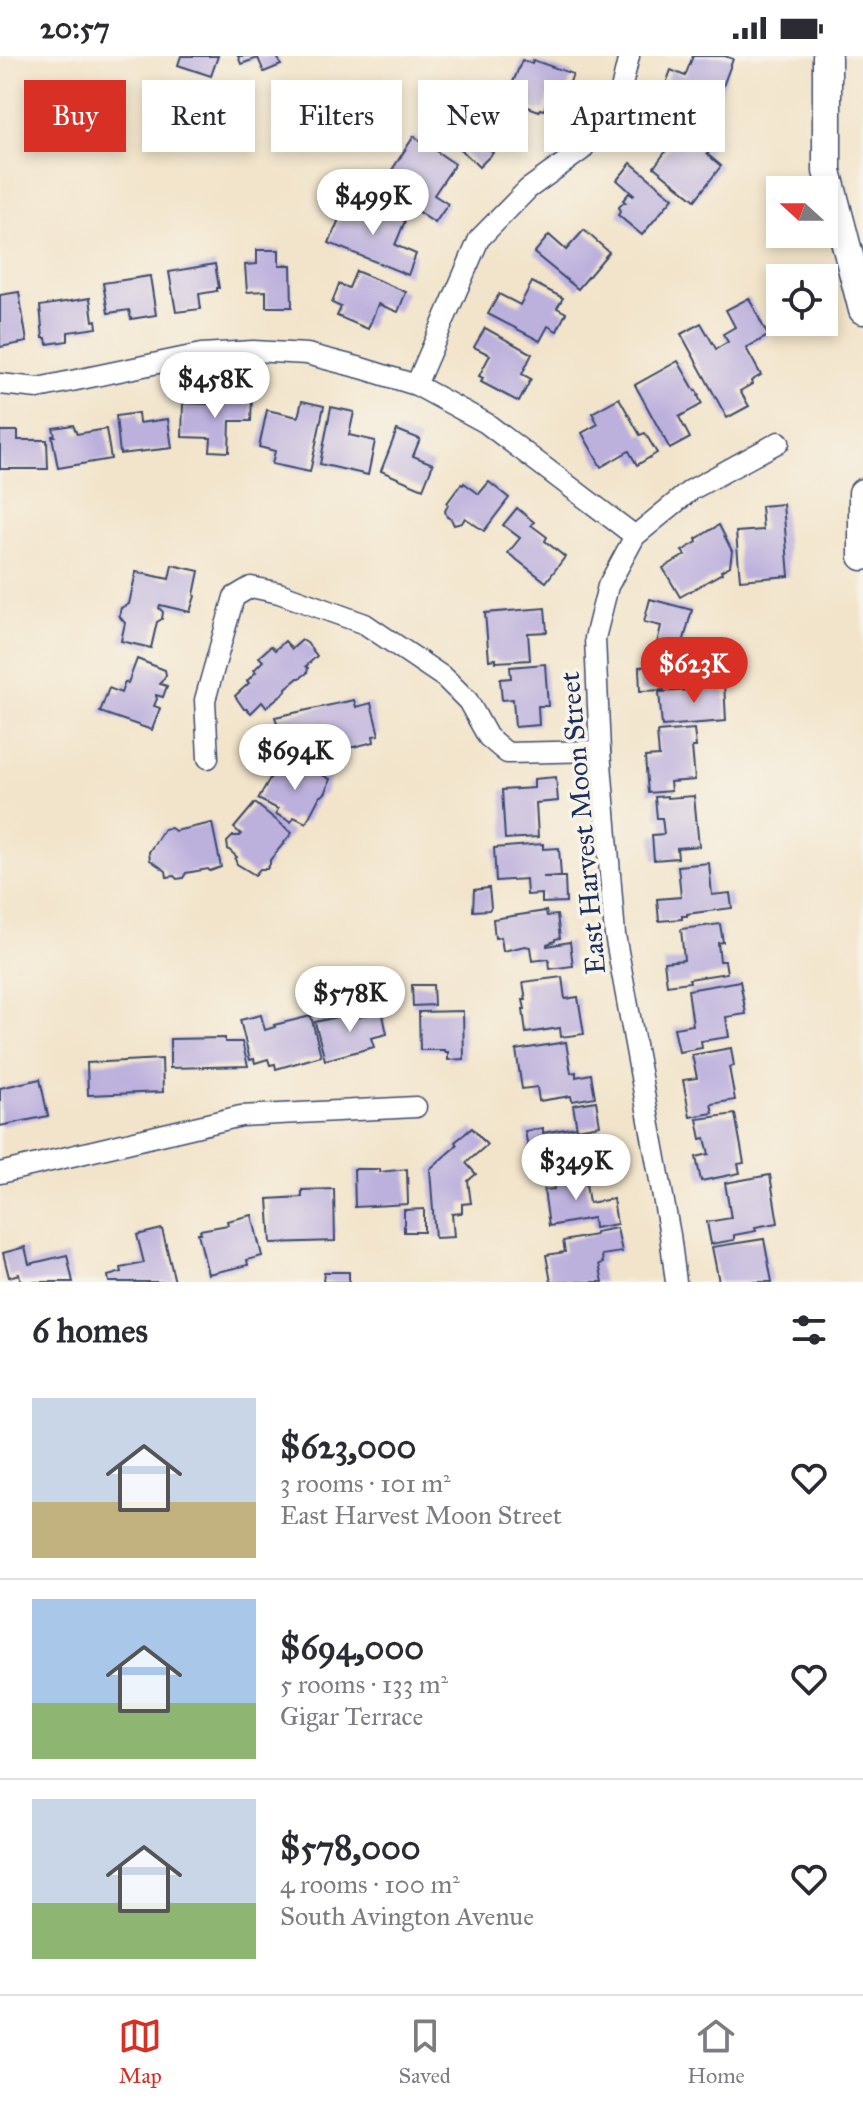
<!DOCTYPE html>
<meta charset="utf-8">
<style>
body{margin:0;font-family:"IM FELL Great Primer",serif;background:#f2f2f3;color:#2b2b33;height:100vh;display:flex;flex-direction:column;font-size:30px;white-space:nowrap}
*{box-sizing:border-box;margin:0}
p{font-size:26px;color:#7c7c81}
.icon{flex:none;width:44px;height:44px;fill:none;stroke:currentColor;stroke-width:2;stroke-linecap:round;stroke-linejoin:round}
.map{position:relative;height:1226px;overflow:hidden}
.details{display:flex;flex-direction:column;background:#fff;flex:1}
.details>*{flex:none}
.hud{position:absolute;left:24px;top:24px;width:816px;height:72px;display:flex;gap:16px}
.needle{width:52px;rotate:291deg}
.fabs{position:absolute;left:766px;top:120px;display:grid;gap:16px}
.fabs a{display:grid;place-items:center;width:72px;height:72px;border-radius:0px;background:#fff;box-shadow:0 4px 12px #0003;font-size:40px}
.price{position:absolute;translate:-50% -68px;padding:0 18px;border-radius:28px;background:#fff;color:#222;font-size:26px;line-height:52px;filter:drop-shadow(0 2px 4px #0008)}
.price::after{content:'';position:absolute;left:50%;top:48px;width:24px;height:18px;margin-left:-12px;background:inherit;clip-path:polygon(0 0,100% 0,50% 100%)}
.price.active{background:#d93025;color:#fff}
ul{padding:0;list-style:none}
li{display:flex;align-items:center;gap:24px;height:200px;padding:0 32px}
li+li{border-top:2px solid #e1e1e2}
li span{display:grid;place-items:center;flex:none;width:224px;height:160px;border-radius:0px;color:#555}
li>.icon{margin-inline-start:auto}
span .icon{width:96px;height:96px;fill:#fffc;stroke-width:1}
li b{font-size:34px}
h2{display:flex;justify-content:space-between;align-items:center;height:96px;padding:0 32px;font-size:34px}
.pill{padding:0 28px;border-radius:0px;background:#fff;box-shadow:0 4px 12px #0003;font-size:28px;line-height:72px}
.pill.active{background:#d93025;color:#fff}
.status{display:flex;justify-content:space-between;align-items:center;height:56px;padding:0 40px;background:#fff;direction:ltr}
.status svg{height:22px;fill:currentColor}
.tab-bar{display:flex;justify-content:space-around;align-items:center;height:112px;border-top:2px solid #e1e1e2;background:#fff;font-size:22px;color:#7c7c81}
.tab-bar a{display:grid;justify-items:center;gap:4px}
.tab-bar .active{color:#d93025}
.map>svg:first-child{display:block}
.building{fill:#bcb0dd}
.lines{fill:none;stroke-linecap:round;stroke-linejoin:round}
.street-casing{stroke:#3b4a6e;stroke-width:23}
.secondary-casing{stroke:#3b4a6e;stroke-width:31}
.street{stroke:#fff;stroke-width:20}
.secondary{stroke:#fff;stroke-width:28}
.labels{text-anchor:middle;stroke-width:7;stroke-linejoin:round;paint-order:stroke}
.street-label{font-size:28px;fill:#1b2f5e;stroke:#f7f3e8}
</style>
<div class="status"><b>20:57</b><svg viewBox="0 0 49 12"><path d="M0 12V9h3v3zM5 12V6h3v6zM10 12V3h3v9zM15 12V0h3v12zM26 1h20v11H26zM47 4h2v5h-2z"/></svg></div>
<div class="map">
<svg width="863" height="1226" viewBox="0 0 863 1226">
<rect width="100%" height="100%" fill="#f7f3e8"/>
<filter id="ink" filterUnits="userSpaceOnUse"><feTurbulence type="fractalNoise" baseFrequency=".0125" numOctaves="2"/><feDisplacementMap in="SourceGraphic" scale="16" xChannelSelector="R" yChannelSelector="G"/><feConvolveMatrix kernelMatrix="1 2 1 2 8 2 1 2 1" color-interpolation-filters="sRGB"/></filter>
<filter id="wash" filterUnits="userSpaceOnUse"><feTurbulence type="fractalNoise" baseFrequency=".006" numOctaves="4" result="noise"/><feDisplacementMap in="SourceGraphic" scale="32" xChannelSelector="R" yChannelSelector="G"/><feGaussianBlur stdDeviation="1.8" result="paint"/><feColorMatrix in="noise" values="0 0 0 0 0 0 0 0 0 0 0 0 0 0 0 0 0 1.4 0 .05"/><feComposite in="paint" operator="in"/></filter>
<g filter="url(#wash)">
<rect width="100%" height="100%" fill="#f2e4ca"/>
<g id="blocks">
<g class="building">
<polygon points="181,0 218,0 211,20 178,9"/>
<polygon points="238,0 277,0 281,9 264,16 258,2 241,8"/>
<polygon points="693,0 725,0 733,3 716,49 688,39 686,45 663,36 671,14 685,20"/>
<polygon points="522,4 532,8 533,4 573,18 564,41 550,36 544,54 540,53 539,55 517,47 518,45 507,41"/>
<polygon points="474,39 497,61 495,64 498,67 481,84 493,97 479,111 440,73"/>
<polygon points="666,58 711,94 707,98 721,110 695,144 654,111 670,90 652,75"/>
<polygon points="414,80 455,108 434,139 448,148 435,167 381,131"/>
<polygon points="631,107 673,142 642,179 618,159 620,156 619,151 623,147 626,147 623,144 629,137 633,140 634,139 617,124"/>
<polygon points="362,141 380,148 378,154 405,165 395,189 416,198 408,219 329,187 342,156 354,161"/>
<polygon points="584,174 609,196 578,233 534,197 549,179 566,194"/>
<polygon points="257,194 279,194 279,209 291,209 292,251 266,251 266,235 247,236 245,209 257,208"/>
<polygon points="215,208 219,232 217,232 217,235 199,238 201,253 176,256 169,216"/>
<polygon points="356,215 406,236 398,256 378,248 368,273 337,260 341,251 332,247 339,228 349,232"/>
<polygon points="150,220 156,259 131,263 129,254 108,257 103,227"/>
<polygon points="532,226 563,242 557,252 566,257 557,275 548,270 540,285 488,258 499,238 520,249"/>
<polygon points="19,236 27,286 0,291 0,239"/>
<polygon points="90,242 93,265 96,264 97,272 68,276 68,285 47,288 46,282 43,282 40,250"/>
<polygon points="749,242 768,280 746,292 761,319 751,325 752,328 740,335 749,350 727,362 681,278 701,267 716,293 728,286 723,278 735,271 726,254"/>
<polygon points="485,272 532,298 522,318 531,323 519,346 481,326 483,322 479,320 490,299 474,291"/>
<polygon points="678,305 695,335 696,334 699,339 698,340 702,348 679,361 690,382 670,393 635,329"/>
<polygon points="227,341 252,341 251,365 230,365 229,396 210,395 211,382 182,381 183,347 207,348 207,343 227,344"/>
<polygon points="619,342 640,379 645,377 657,397 637,409 629,395 601,411 582,377 598,368 592,357"/>
<polygon points="302,345 324,350 310,416 272,408 275,395 259,391 267,354 298,361"/>
<polygon points="331,351 354,356 349,379 375,385 368,419 320,408"/>
<polygon points="138,357 139,367 168,363 172,392 120,398 116,360"/>
<polygon points="73,369 77,378 106,373 111,403 58,412 52,380 55,380 53,372"/>
<polygon points="397,374 420,383 413,400 433,408 423,433 381,415"/>
<polygon points="0,375 18,375 18,384 47,384 48,413 0,413"/>
<polygon points="489,426 509,442 484,475 465,462 462,467 454,469 451,463 447,461 445,455 448,449 447,447 461,428 463,429 464,427 479,438"/>
<polygon points="783,448 789,520 740,524 736,476 763,474 761,450"/>
<polygon points="517,452 534,466 531,469 547,481 545,485 565,501 546,526 508,497 520,482 503,469"/>
<polygon points="719,469 732,495 730,510 721,515 722,517 680,541 663,512 685,499 682,495 697,486 696,483"/>
<polygon points="172,509 199,515 194,539 195,540 190,556 160,549 159,552 163,556 162,563 157,566 151,592 121,585 125,567 119,560 121,552 129,548 136,516 169,523"/>
<polygon points="650,543 692,554 680,598 656,591 661,570 644,566"/>
<polygon points="545,552 547,576 528,577 530,604 496,606 496,603 489,604 485,557"/>
<polygon points="302,584 307,587 317,600 306,610 308,612 307,617 300,622 298,622 286,632 286,635 266,651 262,646 251,657 247,653 244,653 235,640 249,627 247,625 256,616 254,614 263,605 259,601 271,590 275,594 285,585 292,593"/>
<polygon points="137,603 165,614 166,619 160,628 167,630 163,641 156,639 156,640 157,643 154,650 160,652 152,674 100,656 109,632 121,637 125,626 128,627"/>
<polygon points="545,608 548,650 538,650 539,669 515,671 513,643 502,644 500,623 511,622 510,611"/>
<polygon points="662,609 664,634 640,635 639,611"/>
<polygon points="724,627 726,665 662,670 659,636 692,634 692,629"/>
<polygon points="354,644 356,651 371,647 379,679 373,680 374,686 324,698 320,693 320,684 313,685 311,676 280,683 275,669 277,667 275,661"/>
<polygon points="694,673 696,691 692,691 695,724 670,726 671,735 648,737 645,701 659,700 657,676"/>
<polygon points="300,707 330,723 326,736 322,740 320,740 306,767 294,761 291,766 276,758 278,753 258,743 277,710 282,708 295,716"/>
<polygon points="556,721 558,745 536,747 538,781 505,783 502,734 534,732 534,723"/>
<polygon points="667,740 667,742 694,740 699,790 677,792 678,802 654,804 652,779 664,778 662,762 657,762 655,741"/>
<polygon points="255,747 292,777 270,804 270,808 267,813 260,813 255,819 237,808 235,803 237,801 228,793 227,786 233,780 240,780 241,778 234,772"/>
<polygon points="212,767 221,811 210,815 208,813 186,817 183,822 177,823 174,820 167,821 166,815 150,804 149,796 164,773 171,772 175,775"/>
<polygon points="543,788 543,793 559,792 561,820 543,821 565,821 566,846 542,847 542,838 527,839 526,823 496,825 494,792"/>
<polygon points="709,807 712,839 730,837 732,852 687,858 687,860 682,860 682,863 659,865 657,843 681,841 678,810"/>
<polygon points="489,832 491,851 489,854 473,855 474,834"/>
<polygon points="546,855 547,860 557,859 560,882 555,883 555,885 547,888 547,890 570,886 573,910 550,913 549,903 532,905 530,891 525,890 503,895 501,881 495,882 493,863"/>
<polygon points="720,868 723,886 718,887 720,905 725,905 727,917 689,923 690,926 667,929 664,906 684,904 681,873"/>
<polygon points="562,921 565,943 578,941 584,978 561,981 560,972 526,977 523,953 525,953 523,944 526,944 523,926"/>
<polygon points="740,925 746,958 726,961 729,981 701,985 702,992 679,996 674,972 693,969 688,934"/>
<polygon points="412,929 433,929 434,949 413,950"/>
<polygon points="382,954 387,978 371,982 374,991 325,1004 315,966 341,960 343,966"/>
<polygon points="463,955 464,1003 448,1004 448,996 444,996 444,994 420,994 419,956"/>
<polygon points="261,959 265,974 275,971 274,969 311,960 321,1000 276,1013 275,1008 270,1009 268,1003 255,1007 254,1003 250,1004 240,964"/>
<polygon points="225,982 225,986 242,986 248,1010 170,1012 170,983"/>
<polygon points="566,986 571,1017 576,1016 576,1021 591,1018 595,1041 572,1045 571,1040 539,1045 537,1031 522,1033 516,994"/>
<polygon points="731,992 734,1010 729,1011 735,1044 711,1048 713,1057 690,1061 683,1024 697,1022 692,999"/>
<polygon points="162,1003 163,1036 88,1039 87,1007"/>
<polygon points="40,1023 48,1060 0,1070 0,1032"/>
<polygon points="596,1045 600,1069 577,1073 573,1049"/>
<polygon points="735,1058 744,1107 738,1108 740,1117 701,1125 696,1101 709,1098 705,1082 701,1083 697,1063"/>
<polygon points="576,1071 577,1076 581,1075 585,1097 581,1098 582,1105 532,1114 525,1075 543,1072 543,1077"/>
<polygon points="472,1072 487,1089 466,1107 476,1118 468,1125 471,1147 462,1148 462,1157 452,1158 454,1181 435,1182 430,1113 457,1089 455,1086"/>
<polygon points="354,1113 380,1113 380,1116 407,1113 408,1148 355,1151"/>
<polygon points="584,1114 589,1147 613,1143 617,1168 594,1172 593,1162 549,1170 544,1134 554,1133 552,1119"/>
<polygon points="770,1119 778,1167 755,1171 756,1175 734,1179 734,1184 711,1188 707,1166 731,1162 725,1127"/>
<polygon points="334,1133 335,1185 271,1187 268,1143 302,1141 302,1134"/>
<polygon points="424,1153 424,1176 404,1176 404,1154"/>
<polygon points="252,1159 262,1200 247,1204 248,1209 208,1218 198,1177 201,1177 200,1174 228,1169 227,1165"/>
<polygon points="617,1172 622,1196 602,1199 603,1207 599,1208 603,1226 551,1226 546,1199 565,1196 563,1185 595,1179 595,1176"/>
<polygon points="162,1173 175,1226 109,1226 108,1220 122,1216 121,1212 144,1207 137,1179"/>
<polygon points="764,1183 772,1226 719,1226 712,1191"/>
<polygon points="25,1191 29,1208 67,1199 73,1226 21,1226 19,1218 9,1221 3,1197"/>
<polygon points="324,1216 349,1216 349,1226 323,1226"/>
</g>
</g>
</g>
<g filter="url(#ink)">
<use href="#blocks" fill-opacity="0" stroke="#3b4a6e" stroke-width="2"/>
<g class="lines">
<defs>
<g id="street">
<polyline points="0,328 38,332 201,298 253,295 307,298 361,312 416,329 486,367 635,480"/>
<polyline points="416,329 479,183 528,133 582,94 620,38 629,0"/>
<polyline points="208,702 205,644 234,541 251,531 279,537 365,568 445,622 468,645 488,681 507,697 600,695"/>
<polyline points="0,1117 241,1060 416,1051"/>
<polyline points="676,1226 670,1179 615,879 600,695 595,582 608,530 635,480 691,434 779,386"/>
</g>
<g id="secondary">
<polyline points="827,0 827,115 863,254"/>
<polyline points="863,437 863,500"/>
</g>
</defs>
<use href="#street" class="street-casing"/>
<use href="#secondary" class="secondary-casing"/>
<use href="#street" class="street"/>
<use href="#secondary" class="secondary"/>
</g>
</g>
<g class="labels">
<g class="street-label">
<text transform="translate(582 767) rotate(-95)" y="10">East Harvest Moon Street</text>
</g>
</g>
</svg>
<div class="fabs">
<a><svg class="needle" viewBox="-14 -14 28 28"><path d="M0-13l5 13h-10z" fill="#e53935"/><path d="M0 13l5-13h-10z" fill="#7c7c81"/></svg></a>
<a><svg class="icon" aria-label="locate" viewBox="0 0 24 24"><circle cx="12" cy="12" r="6"/><path d="M12 2v4M12 18v4M2 12h4M18 12h4"/></svg></a>
</div>
<b class="price" style="left:373px;top:181px">$499K</b>
<b class="price" style="left:215px;top:364px">$458K</b>
<b class="price active" style="left:694px;top:649px">$623K</b>
<b class="price" style="left:295px;top:736px">$694K</b>
<b class="price" style="left:350px;top:978px">$578K</b>
<b class="price" style="left:576px;top:1146px">$349K</b>
<div class="hud">
<a class="pill active">Buy</a>
<a class="pill">Rent</a>
<a class="pill">Filters</a>
<a class="pill">New</a>
<a class="pill">Apartment</a>
</div>
</div>
<section class="details">
<h2>6 homes<svg class="icon" aria-label="filters" viewBox="0 0 24 24"><path d="M4 7h16M4 17h16"/><circle cx="9" cy="7" r="2"/><circle cx="15" cy="17" r="2"/></svg></h2>
<ul>
<li><span style="background:linear-gradient(#c9d6e8 65%,#c2b280 0)"><svg class="icon" aria-label="home" viewBox="0 0 24 24"><path d="M3 11l9-7 9 7M6 9v11h12V9"/></svg></span><div><b>$623,000</b><p>3 rooms · 101 m²</p><p>East Harvest Moon Street</p></div><svg class="icon" aria-label="heart" viewBox="0 0 24 24"><path d="M12 20l-8-8c-3-5 5-10 8-4 3-6 11-1 8 4z"/></svg></li>
<li><span style="background:linear-gradient(#a9c7e8 65%,#8fb573 0)"><svg class="icon" aria-label="home" viewBox="0 0 24 24"><path d="M3 11l9-7 9 7M6 9v11h12V9"/></svg></span><div><b>$694,000</b><p>5 rooms · 133 m²</p><p>Gigar Terrace</p></div><svg class="icon" aria-label="heart" viewBox="0 0 24 24"><path d="M12 20l-8-8c-3-5 5-10 8-4 3-6 11-1 8 4z"/></svg></li>
<li><span style="background:linear-gradient(#c9d6e8 65%,#8fb573 0)"><svg class="icon" aria-label="home" viewBox="0 0 24 24"><path d="M3 11l9-7 9 7M6 9v11h12V9"/></svg></span><div><b>$578,000</b><p>4 rooms · 100 m²</p><p>South Avington Avenue</p></div><svg class="icon" aria-label="heart" viewBox="0 0 24 24"><path d="M12 20l-8-8c-3-5 5-10 8-4 3-6 11-1 8 4z"/></svg></li>
</ul>
</section>
<nav class="tab-bar">
<a class="active"><svg class="icon" aria-label="map" viewBox="0 0 24 24"><path d="M3 6l6-2 6 2 6-2v14l-6 2-6-2-6 2zM9 4v14M15 6v14"/></svg>Map</a>
<a><svg class="icon" aria-label="saved" viewBox="0 0 24 24"><path d="M7 4h10v16l-5-4-5 4z"/></svg>Saved</a>
<a><svg class="icon" aria-label="home" viewBox="0 0 24 24"><path d="M3 11l9-7 9 7M6 9v11h12V9"/></svg>Home</a>
</nav>
